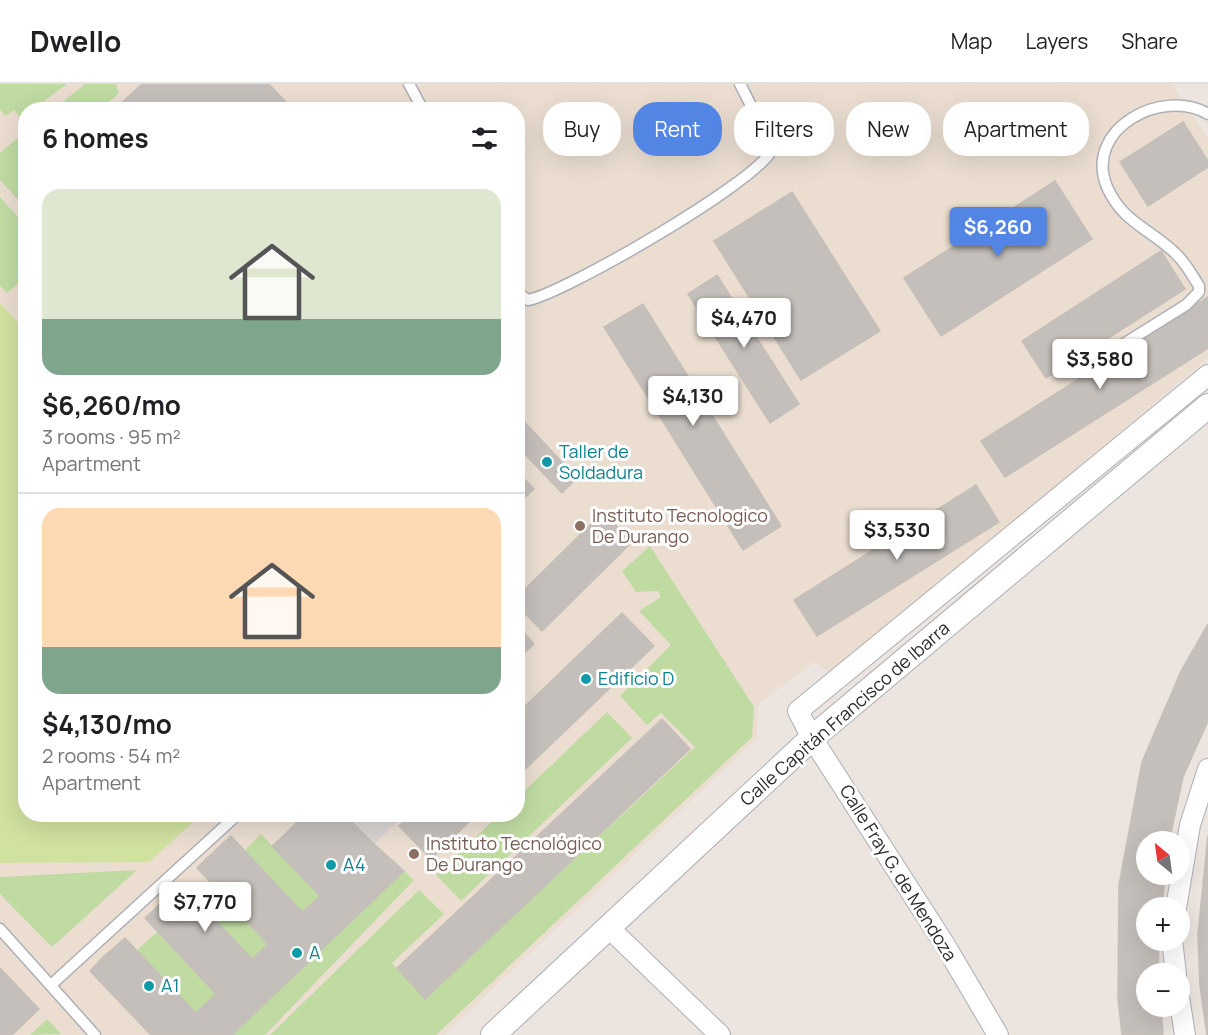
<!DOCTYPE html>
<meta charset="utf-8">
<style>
body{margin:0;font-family:Manrope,sans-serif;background:#f6f6f6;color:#202124;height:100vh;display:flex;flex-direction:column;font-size:22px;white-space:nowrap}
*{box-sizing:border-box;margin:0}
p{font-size:20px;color:#757577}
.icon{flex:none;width:33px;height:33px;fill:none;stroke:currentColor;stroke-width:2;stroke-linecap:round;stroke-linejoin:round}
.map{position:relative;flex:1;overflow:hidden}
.panel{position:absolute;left:18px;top:18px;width:507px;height:720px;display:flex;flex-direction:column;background:#fff;border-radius:24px;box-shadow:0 6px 24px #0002}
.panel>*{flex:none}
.guide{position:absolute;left:543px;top:18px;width:570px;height:54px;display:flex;gap:12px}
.needle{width:39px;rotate:331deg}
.controls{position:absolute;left:1136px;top:747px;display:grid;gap:12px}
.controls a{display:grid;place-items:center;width:54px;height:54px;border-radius:50%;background:#fff;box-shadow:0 6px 24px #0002;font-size:30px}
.price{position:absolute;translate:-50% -51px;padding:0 14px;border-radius:6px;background:#fff;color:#222;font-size:20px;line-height:39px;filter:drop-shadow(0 2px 3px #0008)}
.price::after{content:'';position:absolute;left:50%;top:36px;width:18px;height:14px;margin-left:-9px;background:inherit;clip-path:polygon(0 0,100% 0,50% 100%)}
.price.active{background:#5386e4;color:#fff}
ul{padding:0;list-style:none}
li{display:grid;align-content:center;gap:12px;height:318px;padding:0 24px}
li+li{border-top:2px solid #e0e0e0}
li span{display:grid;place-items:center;height:186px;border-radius:18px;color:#555}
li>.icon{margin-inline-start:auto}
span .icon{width:108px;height:108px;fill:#fffc;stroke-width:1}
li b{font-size:26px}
h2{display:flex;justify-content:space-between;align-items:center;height:72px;padding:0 24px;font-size:26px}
.chip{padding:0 21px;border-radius:24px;background:#fff;box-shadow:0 6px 24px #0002;font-size:21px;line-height:54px}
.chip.active{background:#5386e4;color:#fff}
header{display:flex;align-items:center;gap:36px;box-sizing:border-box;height:84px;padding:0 30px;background:#fff;border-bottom:2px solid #e0e0e0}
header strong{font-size:28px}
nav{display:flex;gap:33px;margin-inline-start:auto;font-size:21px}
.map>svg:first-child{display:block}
.education{fill:#ebded1;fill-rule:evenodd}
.green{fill:#bfdba2}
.pitch{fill:#d0e1a0}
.plaza{fill:#d8d4d1}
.building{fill:#c4bfba;stroke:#c6bfb9;stroke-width:1.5}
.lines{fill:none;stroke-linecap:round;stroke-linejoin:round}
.service-casing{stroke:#acafb6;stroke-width:13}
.minor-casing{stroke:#acafb6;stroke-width:22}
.tertiary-casing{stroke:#acafb6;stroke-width:26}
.service{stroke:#fff;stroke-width:10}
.minor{stroke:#fff;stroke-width:20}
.tertiary{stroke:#fff;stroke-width:24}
.culture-dot{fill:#0f9aa8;stroke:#fff;stroke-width:2}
.education-dot{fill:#8d6e63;stroke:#fff;stroke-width:2}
.labels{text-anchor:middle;stroke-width:6;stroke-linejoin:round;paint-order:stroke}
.culture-label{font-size:18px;fill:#0d838f;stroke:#fff;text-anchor:start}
.education-label{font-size:18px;fill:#785e54;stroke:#fff;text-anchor:start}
.street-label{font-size:18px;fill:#2b2b2b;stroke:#fff}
</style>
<header>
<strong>Dwello</strong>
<nav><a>Map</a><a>Layers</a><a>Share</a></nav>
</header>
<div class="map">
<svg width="1208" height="951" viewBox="0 0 1208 951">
<rect width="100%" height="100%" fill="#ebe4df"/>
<path class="education" d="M0 0H1172L1208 54V274L832 590 814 578 758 620 757 654 444 951H0ZM26 26H518V730H26Z"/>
<g class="green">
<polygon points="0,0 67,0 33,25 26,26 25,31 21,35 14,26 5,32 0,25"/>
<polygon points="85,0 116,0 119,9 101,25 54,25"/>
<polygon points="25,48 25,113 20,118 0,96 0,69"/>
<polygon points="0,113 25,141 25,193 7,209 0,202"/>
<polygon points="650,462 754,623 752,653 436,951 270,951 419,806 444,830 392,879 425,914 695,663 661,629 647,641 620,612 671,561 639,527 661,513 658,507 636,508 622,487"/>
<polygon points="607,628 632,654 461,817 436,791 499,731 518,730 518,713"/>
<polygon points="261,750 320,812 302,828 244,767"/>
<polygon points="137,786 52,863 0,810 0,793"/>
<polygon points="404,787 414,796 265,951 232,951"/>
<polygon points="222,811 268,860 253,876 206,827"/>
<polygon points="157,848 216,910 196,929 137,866"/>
<polygon points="47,935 61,950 30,951"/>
</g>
<polygon class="pitch" points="0,219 25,246 26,730 201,731 149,778 0,779"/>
<polygon class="plaza" points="344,731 405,731 374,760"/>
<g class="building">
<polygon points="142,0 269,0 293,26 114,26"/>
<polygon points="1183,38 1208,77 1208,83 1148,122 1120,78"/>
<polygon points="1055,97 1092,155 941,252 904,194"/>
<polygon points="792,108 880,247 801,296 714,157"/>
<polygon points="1161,167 1185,205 1046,294 1022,257"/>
<polygon points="717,191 799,320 770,339 688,210"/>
<polygon points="1208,213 1208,264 1005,393 981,357"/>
<polygon points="643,220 781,442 743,466 604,243"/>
<polygon points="518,331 577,394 562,409 518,363"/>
<polygon points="518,388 534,405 518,420"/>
<polygon points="976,401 999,438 817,552 794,516"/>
<polygon points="603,428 632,458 542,547 518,522 518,512"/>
<polygon points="622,529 654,562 518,692 518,629"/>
<polygon points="1208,540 1208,637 1183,693 1169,758 1146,758 1146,790 1165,790 1162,824 1146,824 1146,856 1159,856 1158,890 1146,890 1146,922 1161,922 1163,951 1122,951 1118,914 1119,801 1142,678 1181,587"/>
<polygon points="518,542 534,560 518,575"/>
<polygon points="662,635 690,665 425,915 397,884"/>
<polygon points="305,730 344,730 374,760 330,802 282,753"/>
<polygon points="411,730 477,730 431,775 399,742"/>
<polygon points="1208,751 1208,951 1207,951 1200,902 1198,850"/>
<polygon points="231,752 302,828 280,849 208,773"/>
<polygon points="282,753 330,802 374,760 383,768 189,951 151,951 90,887 102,874 174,950 216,910 145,834 158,822 230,897 268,860 197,784 208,773 280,849 320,812 272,762"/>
<polygon points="383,768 404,787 232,951 189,951"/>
<polygon points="181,800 253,876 230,897 158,822"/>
<polygon points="125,854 196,929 174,950 102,874"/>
<polygon points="0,884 39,925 12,951 0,951"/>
</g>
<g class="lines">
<defs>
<g id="service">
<polyline points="409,0 423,26"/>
<path d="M518 209 528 216C565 209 756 98 771 67L769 57 740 0"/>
<path d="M1114 266 1186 221 1199 208V202C1192 191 1185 178 1175 169 1149 144 1123 139 1107 103 1083 45 1162 3 1208 30"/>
<polyline points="0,845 95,951"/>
<polyline points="51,901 238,730"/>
</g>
<g id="minor">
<polyline points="1176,824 1190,741 1208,685"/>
<polyline points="608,843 720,951"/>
<polyline points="1172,856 1176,890"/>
<polyline points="1179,913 1185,951"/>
<polyline points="998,951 945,861 812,654 798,627 1208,291"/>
</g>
<polyline id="tertiary" points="493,951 812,654 1208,322"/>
</defs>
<use href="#service" class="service-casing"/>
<use href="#minor" class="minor-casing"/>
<use href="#tertiary" class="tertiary-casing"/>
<use href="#service" class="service"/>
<use href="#minor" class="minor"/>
<use href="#tertiary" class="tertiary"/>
</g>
<g class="culture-dot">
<circle cx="547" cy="378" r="6"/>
<circle cx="586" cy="595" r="6"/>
<circle cx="331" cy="781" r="6"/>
<circle cx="297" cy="869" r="6"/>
<circle cx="149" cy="902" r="6"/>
</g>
<g class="education-dot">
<circle cx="580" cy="442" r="6"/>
<circle cx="414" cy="770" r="6"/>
</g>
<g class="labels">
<g class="culture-label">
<text x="559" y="374">Taller de<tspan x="559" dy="21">Soldadura</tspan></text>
<text x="598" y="601">Edificio D</text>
<text x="343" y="787">A4</text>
<text x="309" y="875">A</text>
<text x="161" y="908">A1</text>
</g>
<g class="education-label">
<text x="592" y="438">Instituto Tecnologico<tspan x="592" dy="21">De Durango</tspan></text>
<text x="426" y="766">Instituto Tecnológico<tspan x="426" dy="21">De Durango</tspan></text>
</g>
<g class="street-label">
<text transform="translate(845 630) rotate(-41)" y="6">Calle Capitán Francisco de Ibarra</text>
<text transform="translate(898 789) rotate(58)" y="6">Calle Fray G. de Mendoza</text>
</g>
</g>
</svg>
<div class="controls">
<a><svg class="needle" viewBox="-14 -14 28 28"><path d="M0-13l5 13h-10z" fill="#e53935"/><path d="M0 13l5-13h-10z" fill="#757577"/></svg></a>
<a>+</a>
<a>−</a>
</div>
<b class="price active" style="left:998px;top:174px">$6,260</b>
<b class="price" style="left:744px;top:265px">$4,470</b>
<b class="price" style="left:1100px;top:306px">$3,580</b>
<b class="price" style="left:693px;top:343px">$4,130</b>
<b class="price" style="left:897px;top:477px">$3,530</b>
<b class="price" style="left:205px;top:849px">$7,770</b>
<div class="guide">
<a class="chip">Buy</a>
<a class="chip active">Rent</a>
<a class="chip">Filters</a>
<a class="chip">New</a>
<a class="chip">Apartment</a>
</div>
<section class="panel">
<h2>6 homes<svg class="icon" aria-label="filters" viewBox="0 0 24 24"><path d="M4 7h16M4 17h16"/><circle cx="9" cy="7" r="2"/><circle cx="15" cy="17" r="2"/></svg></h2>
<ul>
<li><span style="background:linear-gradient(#dfe7d0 70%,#7fa58c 0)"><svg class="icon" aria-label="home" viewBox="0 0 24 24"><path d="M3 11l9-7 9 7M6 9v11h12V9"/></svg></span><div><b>$6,260/mo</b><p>3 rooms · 95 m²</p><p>Apartment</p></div></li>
<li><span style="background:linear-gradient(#ffd9b3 75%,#7fa58c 0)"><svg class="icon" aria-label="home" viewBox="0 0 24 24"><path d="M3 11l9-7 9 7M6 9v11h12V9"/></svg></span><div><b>$4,130/mo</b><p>2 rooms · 54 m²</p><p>Apartment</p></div></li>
</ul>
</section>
</div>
